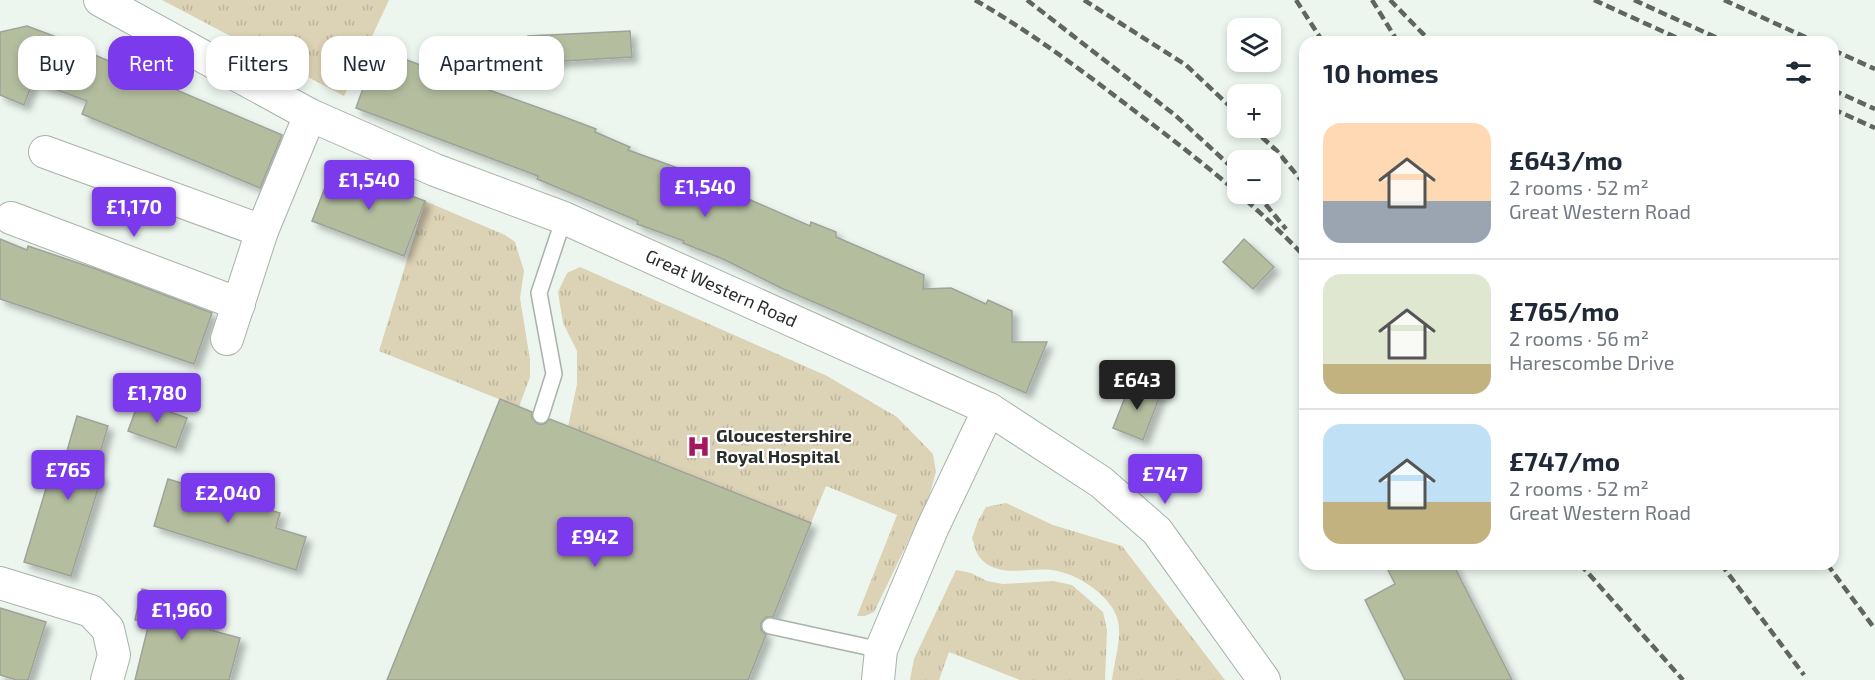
<!DOCTYPE html>
<meta charset="utf-8">
<style>
body{margin:0;font-family:"Exo 2",sans-serif;background:#f2f2f3;color:#1f2937;height:100vh;display:flex;flex-direction:column;font-size:22px;white-space:nowrap}
*{box-sizing:border-box;margin:0}
p{font-size:20px;color:#747a83}
.icon{flex:none;width:33px;height:33px;fill:none;stroke:currentColor;stroke-width:2;stroke-linecap:round;stroke-linejoin:round}
.map{position:relative;flex:1;overflow:hidden}
.sheet{position:absolute;left:1299px;top:36px;width:540px;height:534px;display:flex;flex-direction:column;background:#fff;border-radius:18px;box-shadow:0 3px 9px #0003}
.sheet>*{flex:none}
.hud{position:absolute;left:18px;top:36px;width:570px;height:54px;display:flex;gap:12px}
.buttons{position:absolute;left:1227px;top:18px;display:grid;gap:12px}
.buttons a{display:grid;place-items:center;width:54px;height:54px;border-radius:12px;background:#fff;box-shadow:0 3px 9px #0003;font-size:30px}
.price{position:absolute;translate:-50% -51px;padding:0 14px;border-radius:6px;background:#7c3aed;color:#fff;font-size:20px;line-height:39px;filter:drop-shadow(0 2px 3px #0008)}
.price::after{content:'';position:absolute;left:50%;top:36px;width:18px;height:14px;margin-left:-9px;background:inherit;clip-path:polygon(0 0,100% 0,50% 100%)}
.price.current{background:#222;color:#fff}
ul{padding:0;list-style:none}
li{display:flex;align-items:center;gap:18px;height:150px;padding:0 24px}
li+li{border-top:2px solid #e0e1e3}
li span{display:grid;place-items:center;flex:none;width:168px;height:120px;border-radius:18px;color:#555}
li>.icon{margin-inline-start:auto}
span .icon{width:72px;height:72px;fill:#fffc;stroke-width:1}
li b{font-size:26px}
h2{display:flex;justify-content:space-between;align-items:center;height:72px;padding:0 24px;font-size:26px}
.tag{padding:0 21px;border-radius:18px;background:#fff;box-shadow:0 3px 9px #0003;font-size:21px;line-height:54px}
.tag.current{background:#7c3aed;color:#fff}
.map>svg:first-child{display:block}
.grass{fill:url(#grass-tufts)}
.building{fill:#b4be9f;stroke:#9fa299;stroke-width:1.5;filter:url(#shadow)}
.lines{fill:none;stroke-linecap:round;stroke-linejoin:round}
.service-casing{stroke:#a8b2ab;stroke-width:18}
.minor-casing{stroke:#a8b2ab;stroke-width:34}
.service{stroke:#fff;stroke-width:15}
.minor{stroke:#fff;stroke-width:32}
.rail{stroke:#5f6561;stroke-width:4.5;stroke-dasharray:9 4.5;stroke-linecap:butt}
.labels{text-anchor:middle;stroke-width:4.5;stroke-linejoin:round;paint-order:stroke}
.street-label{font-size:18px;fill:#2a2e2b;stroke:#fff}
.poi-label{font-size:18px;font-weight:bold;fill:#2a2e2b;stroke:#fff;text-anchor:start}
</style>
<div class="map">
<svg width="1875" height="680" viewBox="0 0 1875 680">
<defs>
<pattern id="grass-tufts" width="24" height="20" patternUnits="userSpaceOnUse" patternTransform="scale(1.5)"><rect width="24" height="20" fill="#dcd2b5"/><path d="M3 7l-1-3M5 7V3M7 7l1-3M15 17l-1-3M17 17v-4M19 17l1-3" fill="none" stroke="#bdb59c"/></pattern>
<filter id="shadow"><feDropShadow dx="5.5" dy="5.5" stdDeviation="3" flood-color="#0004"/></filter>
</defs>
<rect width="100%" height="100%" fill="#ecf6ef"/>
<g class="grass">
<polygon points="162,0 389,0 344,96"/>
<polygon points="425,201 505,235 515,242 524,271 520,298 530,360 530,377 519,407 379,351"/>
<polygon points="580,267 827,376 897,417 933,454 936,472 928,500 874,612 865,616 857,616 897,515 826,486 811,523 568,427 577,384 577,351 563,323 558,292 567,273"/>
<path d="M1006 503 1053 525 1122 546 1225 680H1112C1114 662 1122 638 1118 621 1115 608 1106 599 1097 591 1083 580 1070 573 1052 570 1028 567 995 580 978 555 975 550 974 543 972 538L978 521 986 507Z"/>
<polygon points="956,570 971,573 987,581 1003,584 1053,581 1072,585 1103,612 1107,630 1105,680 1020,680 949,652 939,680 910,680 914,659"/>
</g>
<g class="building">
<polygon points="27,26 91,50 90,53 282,135 260,188 82,114 87,101 33,81 24,105 0,95 0,32"/>
<polygon points="630,31 632,57 529,63 528,36"/>
<polygon points="377,49 445,74 446,89 478,86 559,115 596,129 595,132 630,147 628,150 692,173 691,174 810,226 811,222 836,232 836,237 924,275 923,289 951,288 986,304 988,300 1012,311 1012,342 1047,342 1026,393 781,288 723,259 683,243 684,241 637,224 638,221 537,179 538,176 356,108"/>
<polygon points="333,167 425,201 404,256 312,221"/>
<polygon points="0,239 27,250 28,246 96,269 212,313 194,364 0,299"/>
<polygon points="1244,239 1274,267 1253,289 1223,262"/>
<polygon points="1131,382 1161,393 1143,440 1113,428"/>
<polygon points="500,399 532,412 532,418 538,424 544,424 550,419 811,523 773,617 766,617 761,623 761,630 766,635 748,680 387,680"/>
<polygon points="139,401 187,418 176,448 128,431"/>
<polygon points="77,416 108,426 94,474 102,476 71,576 24,562 54,462 63,465"/>
<polygon points="168,479 280,513 276,528 306,537 296,570 154,526"/>
<polygon points="1385,564 1453,564 1512,680 1405,680 1365,600 1395,584"/>
<polygon points="142,589 216,607 210,630 240,638 229,680 135,680 149,623 135,620"/>
<polygon points="0,608 46,622 28,680 17,680 0,675"/>
</g>
<g class="lines">
<defs>
<g id="service">
<polyline points="541,415 554,374 539,293 564,218"/>
<polyline points="770,626 881,650"/>
</g>
<g id="minor">
<path id="s1" d="M100 0 310 115 435 170 564 218 989 409 1101 482 1157 531 1264 680"/>
<polyline points="45,152 262,231"/>
<polyline points="11,218 239,304"/>
<polyline points="227,339 262,231 310,115"/>
<polyline points="0,583 91,611 108,629 114,655 107,680"/>
<polyline points="878,680 881,650 932,529 989,409"/>
</g>
</defs>
<use href="#service" class="service-casing"/>
<use href="#minor" class="minor-casing"/>
<use href="#service" class="service"/>
<use href="#minor" class="minor"/>
<g class="rail">
<path d="M975 0C1032 33 1084 72 1136 112 1195 156 1254 203 1305 257"/>
<polyline points="1027,0 1175,115 1238,173"/>
<polyline points="1084,0 1186,65 1238,114"/>
<polyline points="1296,0 1323,42"/>
<polyline points="1372,0 1398,42"/>
<polyline points="1390,0 1431,42"/>
<polyline points="1594,0 1686,42"/>
<polyline points="1634,0 1726,42"/>
<polyline points="1724,0 1816,42"/>
<polyline points="1833,50 1875,69"/>
<polyline points="1833,90 1875,109"/>
<polyline points="1833,109 1875,128"/>
<polyline points="1252,128 1277,151 1305,185"/>
<polyline points="1257,194 1286,229"/>
<polyline points="1580,564 1683,680"/>
<polyline points="1721,564 1804,675"/>
<polyline points="1827,564 1875,629"/>
</g>
</g>
<defs>
<symbol id="hospital-bare" viewBox="-9 -9 18 18"><path d="M-5-5h3v3.5h4V-5h3V5h-3V1.5h-4V5h-3Z" fill="#a4185d" stroke="#fff" stroke-width="2.5" paint-order="stroke"/></symbol>
</defs>
<g fill-rule="evenodd">
<use href="#hospital-bare" x="682" y="430" width="33" height="33"/>
</g>
<g class="labels">
<g class="street-label">
<text dy="6" stroke="none"><textPath href="#s1" startOffset="686">Great Western Road</textPath></text>
</g>
<g class="poi-label">
<text x="716" y="442">Gloucestershire<tspan x="716" dy="21">Royal Hospital</tspan></text>
</g>
</g>
</svg>
<div class="buttons">
<a><svg class="icon" aria-label="layers" viewBox="0 0 24 24"><path d="M12 4l9 5-9 5-9-5zM3 14l9 5 9-5"/></svg></a>
<a>+</a>
<a>−</a>
</div>
<b class="price" style="left:369px;top:211px">£1,540</b>
<b class="price" style="left:705px;top:218px">£1,540</b>
<b class="price" style="left:134px;top:238px">£1,170</b>
<b class="price current" style="left:1137px;top:411px">£643</b>
<b class="price" style="left:157px;top:424px">£1,780</b>
<b class="price" style="left:68px;top:501px">£765</b>
<b class="price" style="left:1165px;top:505px">£747</b>
<b class="price" style="left:228px;top:524px">£2,040</b>
<b class="price" style="left:595px;top:568px">£942</b>
<b class="price" style="left:182px;top:641px">£1,960</b>
<div class="hud">
<a class="tag">Buy</a>
<a class="tag current">Rent</a>
<a class="tag">Filters</a>
<a class="tag">New</a>
<a class="tag">Apartment</a>
</div>
<section class="sheet">
<h2>10 homes<svg class="icon" aria-label="filters" viewBox="0 0 24 24"><path d="M4 7h16M4 17h16"/><circle cx="9" cy="7" r="2"/><circle cx="15" cy="17" r="2"/></svg></h2>
<ul>
<li><span style="background:linear-gradient(#ffd9b3 65%,#9aa5b1 0)"><svg class="icon" aria-label="home" viewBox="0 0 24 24"><path d="M3 11l9-7 9 7M6 9v11h12V9"/></svg></span><div><b>£643/mo</b><p>2 rooms · 52 m²</p><p>Great Western Road</p></div></li>
<li><span style="background:linear-gradient(#dfe7d0 75%,#c2b280 0)"><svg class="icon" aria-label="home" viewBox="0 0 24 24"><path d="M3 11l9-7 9 7M6 9v11h12V9"/></svg></span><div><b>£765/mo</b><p>2 rooms · 56 m²</p><p>Harescombe Drive</p></div></li>
<li><span style="background:linear-gradient(#bfe0f5 65%,#c2b280 0)"><svg class="icon" aria-label="home" viewBox="0 0 24 24"><path d="M3 11l9-7 9 7M6 9v11h12V9"/></svg></span><div><b>£747/mo</b><p>2 rooms · 52 m²</p><p>Great Western Road</p></div></li>
</ul>
</section>
</div>
